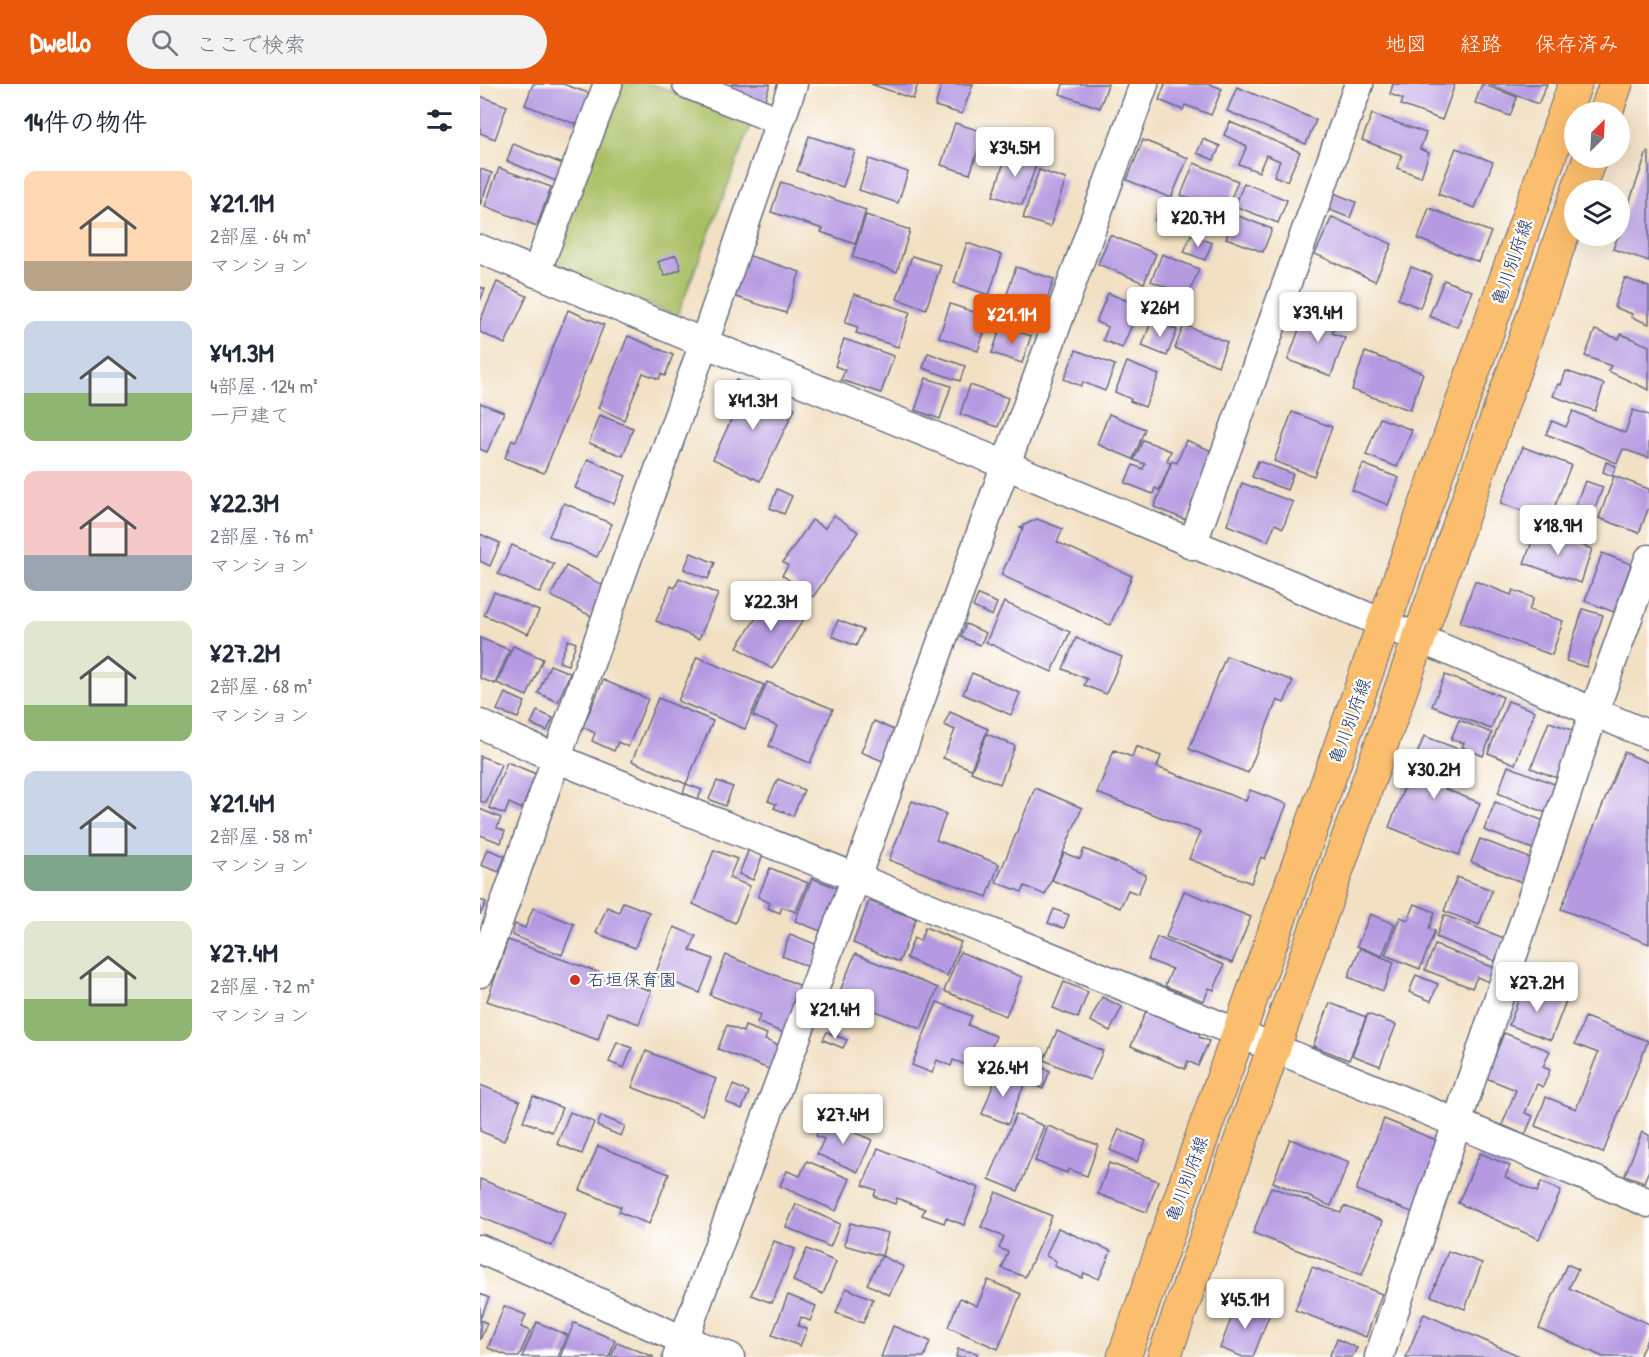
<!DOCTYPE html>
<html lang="ja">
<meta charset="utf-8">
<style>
body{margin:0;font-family:"Patrick Hand","Klee One",sans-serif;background:#f2f2f3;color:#1f2937;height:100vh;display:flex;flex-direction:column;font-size:22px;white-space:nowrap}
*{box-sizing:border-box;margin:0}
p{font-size:20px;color:#747a83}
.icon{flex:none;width:33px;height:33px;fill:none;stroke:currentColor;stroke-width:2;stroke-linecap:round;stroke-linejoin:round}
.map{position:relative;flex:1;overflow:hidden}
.sheet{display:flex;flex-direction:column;background:#fff;width:480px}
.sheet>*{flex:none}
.needle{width:39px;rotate:24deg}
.tools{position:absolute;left:1084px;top:18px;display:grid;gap:12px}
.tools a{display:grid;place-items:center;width:66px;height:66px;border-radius:50%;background:#fff;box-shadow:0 6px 24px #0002;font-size:30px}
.price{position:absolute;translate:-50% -51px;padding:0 14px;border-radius:6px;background:#fff;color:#222;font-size:20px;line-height:39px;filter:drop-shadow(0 2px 3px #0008)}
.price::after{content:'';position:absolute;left:50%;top:36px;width:18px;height:14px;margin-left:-9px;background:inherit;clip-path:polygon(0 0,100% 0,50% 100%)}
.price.on{background:#ea580c;color:#fff}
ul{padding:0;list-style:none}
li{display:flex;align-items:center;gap:18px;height:150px;padding:0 24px}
li span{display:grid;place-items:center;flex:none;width:168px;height:120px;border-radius:12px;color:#555}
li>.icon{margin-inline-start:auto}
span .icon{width:72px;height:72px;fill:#fffc;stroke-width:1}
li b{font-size:26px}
h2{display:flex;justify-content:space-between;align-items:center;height:72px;padding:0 24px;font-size:26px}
header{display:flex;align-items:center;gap:36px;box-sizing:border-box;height:84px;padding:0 30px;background:#ea580c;color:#fff}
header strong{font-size:28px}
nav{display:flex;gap:33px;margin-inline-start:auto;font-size:21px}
.search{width:420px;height:54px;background:#f2f2f3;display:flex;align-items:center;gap:15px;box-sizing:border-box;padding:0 21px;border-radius:33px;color:#747a83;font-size:22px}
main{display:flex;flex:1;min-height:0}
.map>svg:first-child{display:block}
.green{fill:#a9bf64;stroke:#627761;stroke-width:1.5}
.building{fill:#b599e1}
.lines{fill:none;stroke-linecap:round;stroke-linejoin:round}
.minor-casing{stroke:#666d81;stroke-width:31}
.major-casing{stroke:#666d81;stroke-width:35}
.minor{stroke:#fff;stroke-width:28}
.major{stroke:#fbbe6e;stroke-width:33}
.poi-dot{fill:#c8321e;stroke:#fff;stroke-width:2}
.labels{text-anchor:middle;stroke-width:4.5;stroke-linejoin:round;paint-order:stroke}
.street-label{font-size:18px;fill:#1b2f5e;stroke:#fff}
.poi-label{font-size:18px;fill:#1b2f5e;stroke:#fff;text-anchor:start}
</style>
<header>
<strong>Dwello</strong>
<div class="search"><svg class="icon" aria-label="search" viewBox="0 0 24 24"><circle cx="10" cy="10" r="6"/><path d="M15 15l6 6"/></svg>ここで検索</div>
<nav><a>地図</a><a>経路</a><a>保存済み</a></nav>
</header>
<main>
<section class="sheet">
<h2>14件の物件<svg class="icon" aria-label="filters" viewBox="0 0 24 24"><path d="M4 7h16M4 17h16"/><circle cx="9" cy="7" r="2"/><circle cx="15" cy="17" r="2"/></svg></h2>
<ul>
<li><span style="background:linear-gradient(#ffd9b3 75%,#b9a48a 0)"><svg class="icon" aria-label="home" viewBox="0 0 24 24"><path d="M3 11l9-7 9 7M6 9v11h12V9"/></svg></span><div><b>¥21.1M</b><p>2部屋 · 64 m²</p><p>マンション</p></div></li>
<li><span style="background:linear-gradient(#c9d6e8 60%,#8fb573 0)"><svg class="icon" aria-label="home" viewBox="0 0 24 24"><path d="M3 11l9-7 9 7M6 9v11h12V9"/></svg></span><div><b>¥41.3M</b><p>4部屋 · 124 m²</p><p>一戸建て</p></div></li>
<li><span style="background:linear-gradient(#f6c9c9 70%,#9aa5b1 0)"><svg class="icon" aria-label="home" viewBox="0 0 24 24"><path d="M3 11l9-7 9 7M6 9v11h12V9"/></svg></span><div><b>¥22.3M</b><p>2部屋 · 76 m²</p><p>マンション</p></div></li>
<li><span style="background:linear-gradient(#dfe7d0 70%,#8fb573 0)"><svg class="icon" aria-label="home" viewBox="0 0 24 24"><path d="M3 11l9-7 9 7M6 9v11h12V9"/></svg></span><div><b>¥27.2M</b><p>2部屋 · 68 m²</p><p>マンション</p></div></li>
<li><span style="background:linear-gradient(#c9d6e8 70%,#7fa58c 0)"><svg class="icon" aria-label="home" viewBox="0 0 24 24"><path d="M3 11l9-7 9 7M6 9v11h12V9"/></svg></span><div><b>¥21.4M</b><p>2部屋 · 58 m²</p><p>マンション</p></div></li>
<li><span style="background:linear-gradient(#dfe7d0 65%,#8fb573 0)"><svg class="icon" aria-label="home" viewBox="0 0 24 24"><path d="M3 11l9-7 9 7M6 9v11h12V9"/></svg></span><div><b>¥27.4M</b><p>2部屋 · 72 m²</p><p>マンション</p></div></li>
</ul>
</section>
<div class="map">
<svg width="1169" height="1273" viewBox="0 0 1169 1273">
<rect width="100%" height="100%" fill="#fff"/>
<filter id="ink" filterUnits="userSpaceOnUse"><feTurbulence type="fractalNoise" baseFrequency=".0167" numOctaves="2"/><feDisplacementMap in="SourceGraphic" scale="12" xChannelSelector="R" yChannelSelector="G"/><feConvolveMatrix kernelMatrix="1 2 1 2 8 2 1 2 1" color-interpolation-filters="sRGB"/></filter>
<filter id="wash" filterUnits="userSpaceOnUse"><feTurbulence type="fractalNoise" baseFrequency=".008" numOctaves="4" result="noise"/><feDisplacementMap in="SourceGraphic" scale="24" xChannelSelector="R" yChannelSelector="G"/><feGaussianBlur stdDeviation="1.35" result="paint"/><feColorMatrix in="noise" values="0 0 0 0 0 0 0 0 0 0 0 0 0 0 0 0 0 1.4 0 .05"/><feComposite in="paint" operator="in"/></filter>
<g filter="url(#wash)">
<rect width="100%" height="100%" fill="#f2e0c3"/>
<polygon class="green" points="137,0 173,0 272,39 197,232 66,180"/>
<g id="blocks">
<g class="building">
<polygon points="53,0 83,0 117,12 105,42 95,38 95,40 45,21"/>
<polygon points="252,0 290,0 284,18 250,7"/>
<polygon points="391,0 438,0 433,15"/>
<polygon points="462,0 493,0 482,30 455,22"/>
<polygon points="583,0 628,0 620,24 580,10"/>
<polygon points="685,0 730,0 742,5 731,31 705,21 703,26 679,16"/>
<polygon points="913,0 975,0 962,36 921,21 923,15 910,10"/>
<polygon points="1002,0 1037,13 1030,32 995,19"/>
<polygon points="1009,0 1067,0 1058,20"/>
<polygon points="757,3 836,36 826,60 747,27"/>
<polygon points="0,12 27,22 15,55 0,49"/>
<polygon points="892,30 946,49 940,65 949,69 941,93 917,84 922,71 882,56"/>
<polygon points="750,38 820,68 807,97 794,92 800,77 786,71 779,88 759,80 767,62 744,51"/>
<polygon points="475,39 504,48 490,90 461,81"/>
<polygon points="329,52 375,67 363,103 317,87"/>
<polygon points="723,55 740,62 734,76 717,69"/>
<polygon points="663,56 708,74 691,114 647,96"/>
<polygon points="33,60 83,80 76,97 27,77"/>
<polygon points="976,64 1013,78 995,124 958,110"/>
<polygon points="528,66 558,76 542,121 513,112"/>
<polygon points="1167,68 1169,69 1169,177 1133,165 1138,152 1140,152 1140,145"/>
<polygon points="389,75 428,88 418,119 379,106"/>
<polygon points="714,79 758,97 745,129 701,111"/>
<polygon points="19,84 71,103 57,142 5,122"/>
<polygon points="0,85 12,89 0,121"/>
<polygon points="559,86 586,95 570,143 543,134"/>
<polygon points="301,98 386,126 375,160 341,148 343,145 291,128"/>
<polygon points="764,99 807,116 798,139 755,122"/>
<polygon points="851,108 876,118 870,134 845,124"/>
<polygon points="682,120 709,130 702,147 675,136"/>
<polygon points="949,124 1011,148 999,178 938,155"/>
<polygon points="386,131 430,146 417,188 372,173"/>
<polygon points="756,131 792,145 783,168 746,154"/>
<polygon points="852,133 912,160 895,197 835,170"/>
<polygon points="630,151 676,170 664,199 618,180"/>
<polygon points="711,151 732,159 725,176 704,168"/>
<polygon points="487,159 522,171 509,211 474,199"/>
<polygon points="264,170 320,188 306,229 250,211"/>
<polygon points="682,170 719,185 708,212 671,197"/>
<polygon points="196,171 201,185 185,192 178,178"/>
<polygon points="432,172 461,181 446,225 417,215"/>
<polygon points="536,183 574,195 562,232 524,219"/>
<polygon points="931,183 952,191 940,224 918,215"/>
<polygon points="1145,194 1169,203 1169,240 1151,233 1152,230 1134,223"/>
<polygon points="964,196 992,207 977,243 949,232"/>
<polygon points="17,198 47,212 25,260 0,248 0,237"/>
<polygon points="0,203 5,205 0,217"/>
<polygon points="628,209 660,222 642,264 623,256 628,243 616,238"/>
<polygon points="374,210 430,228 418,263 376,249 378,243 365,239"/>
<polygon points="470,220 509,233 498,267 459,253"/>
<polygon points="840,222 860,229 852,249 865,254 851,292 808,276 822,237 832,241"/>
<polygon points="88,226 124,241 64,389 25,374 32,356 36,357"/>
<polygon points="672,236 697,246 687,272 662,262"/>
<polygon points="704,241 747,258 738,282 695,264"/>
<polygon points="521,242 551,252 542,279 512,269"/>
<polygon points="1115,246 1139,255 1141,250 1169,262 1169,306 1128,287 1131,282 1105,272"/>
<polygon points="148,252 193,271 185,292 181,290 179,295 163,289 144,336 118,324"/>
<polygon points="364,255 414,272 401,309 361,296 365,286 355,282"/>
<polygon points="596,266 635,281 625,307 603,298 601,302 584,295"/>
<polygon points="885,268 943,289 930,326 872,306"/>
<polygon points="448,269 485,282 480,297 443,284"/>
<polygon points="647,278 679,291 665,323 650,317 651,315 635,308"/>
<polygon points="1086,287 1124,300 1115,327 1073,312 1078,300 1081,301"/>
<polygon points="446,294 471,302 460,335 435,326"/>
<polygon points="256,296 315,324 280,397 233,375 257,323 246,317"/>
<polygon points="490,301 528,314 518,343 480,330"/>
<polygon points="0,319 24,328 7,368 0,365"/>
<polygon points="1153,326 1169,331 1169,374 1143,365 1137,379 1066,350 1072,337 1086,343 1093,327 1145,349"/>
<polygon points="812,328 852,343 834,392 794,377"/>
<polygon points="629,330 665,345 653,375 617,360"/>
<polygon points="119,331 153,344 143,372 109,359"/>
<polygon points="900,334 932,346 917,383 886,371"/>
<polygon points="663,356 691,367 687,377 690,379 689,384 679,406 675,404 673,410 645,399 653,381 663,385 665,380 654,376"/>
<polygon points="706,356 734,368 706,436 674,423 692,377 697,379"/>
<polygon points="1043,363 1091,381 1069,437 1021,419"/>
<polygon points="108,375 146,392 134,420 95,404"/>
<polygon points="778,377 813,390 807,406 772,393"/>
<polygon points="1126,378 1136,382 1132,392 1123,388"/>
<polygon points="883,380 919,394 908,421 872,406"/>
<polygon points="1134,392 1169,405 1169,423 1159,449 1119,434"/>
<polygon points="1105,397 1123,403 1110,437 1092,430"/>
<polygon points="762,399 813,418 803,444 795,440 788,457 747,441"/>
<polygon points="297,405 312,412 304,430 290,424"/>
<polygon points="84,419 132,440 117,473 69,452"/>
<polygon points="354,431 378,448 333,513 302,491 308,482 303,478 332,436 345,444"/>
<polygon points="557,435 583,445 577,458 652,492 630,541 521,491 543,444 540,443"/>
<polygon points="1057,445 1112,465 1101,499 1044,479"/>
<polygon points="0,450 20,459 10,482 0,477"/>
<polygon points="32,461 74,480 60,509 18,490"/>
<polygon points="211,469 235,479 228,495 204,485"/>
<polygon points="1122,469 1151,480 1134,528 1105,517"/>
<polygon points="86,482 126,503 111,532 71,512"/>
<polygon points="199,494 238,510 219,555 176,537 191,502 195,504"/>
<polygon points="995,497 1031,511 1033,506 1054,514 1049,526 1083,537 1072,571 980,538"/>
<polygon points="14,508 59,527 48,550 4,531"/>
<polygon points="291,511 325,533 292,585 257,563"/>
<polygon points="498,511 517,519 512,532 493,523"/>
<polygon points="524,518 590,548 572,588 506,558"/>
<polygon points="1103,525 1123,531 1106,583 1086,577"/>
<polygon points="358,536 383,546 376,562 352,552"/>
<polygon points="486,540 506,549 500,561 481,553"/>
<polygon points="0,554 30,566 15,600 0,594"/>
<polygon points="596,554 642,573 626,610 604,601 607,595 583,585"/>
<polygon points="88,556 96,559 88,581 79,578"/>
<polygon points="33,562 63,575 47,612 17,599"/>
<polygon points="746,572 813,597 804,619 797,616 768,689 709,665"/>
<polygon points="217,573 284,601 265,645 198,617"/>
<polygon points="70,581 90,589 78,618 58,609"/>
<polygon points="492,589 540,609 531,631 483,610"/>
<polygon points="965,591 1023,613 1011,645 952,622"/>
<polygon points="123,596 168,615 148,663 138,658 134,667 112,657 115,649 103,643"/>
<polygon points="287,598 353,625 330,679 289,662 297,642 273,632"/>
<polygon points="25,609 45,618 38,634 17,626"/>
<polygon points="178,614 233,637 206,700 152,677"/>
<polygon points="1028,617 1055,627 1035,680 1008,669"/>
<polygon points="57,627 73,634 67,647 51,640"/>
<polygon points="470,628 508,645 491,685 463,674 475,646 464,641"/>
<polygon points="979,636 1012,649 1003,672 982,663 984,659 971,655"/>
<polygon points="394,637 418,648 405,678 381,668"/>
<polygon points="1069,638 1100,649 1082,696 1051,684"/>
<polygon points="507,650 535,662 520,700 491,688"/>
<polygon points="944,652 981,666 965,705 1000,719 979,771 909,743"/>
<polygon points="656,662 681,672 677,683 719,699 766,717 770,706 807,720 785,775 781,773 771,799 709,775 720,748 617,709 634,666 652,673"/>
<polygon points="1144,668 1169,679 1169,860 1081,825"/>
<polygon points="0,672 21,680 6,719 0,717"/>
<polygon points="27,678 56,690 42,725 29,719 25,730 9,724"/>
<polygon points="1028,682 1082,703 1071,731 1018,709"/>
<polygon points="298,695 324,706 313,732 294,724 296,720 288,717"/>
<polygon points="237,697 253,703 245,722 229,715"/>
<polygon points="206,700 222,706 218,715 203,709"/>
<polygon points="555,704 602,724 565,811 545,802 542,808 516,798"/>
<polygon points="432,717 466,730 456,756 519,780 507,813 409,776"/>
<polygon points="1015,718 1069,739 1058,767 1004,746"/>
<polygon points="0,725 21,734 17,744 25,747 21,759 0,751"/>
<polygon points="1000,755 1060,778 1051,802 991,778"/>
<polygon points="7,765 25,772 19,788 1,781"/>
<polygon points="269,765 283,771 273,796 259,790"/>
<polygon points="604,765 666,791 658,810 648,806 640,824 572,796 584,769 600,775"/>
<polygon points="234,766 257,775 249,794 270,802 255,839 213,820"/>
<polygon points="290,784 328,799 316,828 302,823 300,829 288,824 290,819 278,813"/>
<polygon points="977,793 1012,806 999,841 964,827"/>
<polygon points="332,794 362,806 346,849 315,837"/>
<polygon points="704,807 771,833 752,879 686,853"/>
<polygon points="0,816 6,818 0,831"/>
<polygon points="389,817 436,835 419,878 373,859"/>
<polygon points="143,818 169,828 155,864 116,849 127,823 139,828"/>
<polygon points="935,820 955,828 949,845 955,847 940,885 905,871 920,833 928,836"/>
<polygon points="53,824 94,840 82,871 32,851 35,840 45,844"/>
<polygon points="574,825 589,831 584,844 568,839"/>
<polygon points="890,830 915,840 902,872 877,862"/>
<polygon points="964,831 1024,854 1015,877 956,853"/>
<polygon points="194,843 216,852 210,866 233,875 220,909 175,891"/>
<polygon points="445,843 481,858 467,892 426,874 434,854 440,857"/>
<polygon points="310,850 340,862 332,884 302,872"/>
<polygon points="677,853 744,881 734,906 729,904 724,917 685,902 692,885 668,876"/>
<polygon points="28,856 171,907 159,940 127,928 118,956 7,917"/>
<polygon points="955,861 1015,884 1009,898 997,893 992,904 945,886"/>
<polygon points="880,864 914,878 903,907 868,893"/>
<polygon points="480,868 542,893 526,932 464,907"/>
<polygon points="375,870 458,904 441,945 358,912"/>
<polygon points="246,871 324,903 306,950 277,938 281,931 230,911"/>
<polygon points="936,891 958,900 951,917 929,908"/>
<polygon points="584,898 608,908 598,934 573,924"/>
<polygon points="1044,901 1086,917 1071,956 1029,941"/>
<polygon points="622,913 642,923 630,947 610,937"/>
<polygon points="457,918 492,932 488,941 516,952 502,987 473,976 471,982 457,976 452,989 432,981"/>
<polygon points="850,919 886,933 869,976 833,962"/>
<polygon points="666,927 720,950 719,953 729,957 718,982 708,977 705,985 651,962"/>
<polygon points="888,930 916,941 900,982 872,971"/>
<polygon points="1105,933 1168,957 1123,1069 1055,1042 1066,1013 1096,1025 1118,969 1095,960"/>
<polygon points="247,941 263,948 265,942 287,950 285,956 303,963 294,987 238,965"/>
<polygon points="577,947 623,967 610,996 564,976"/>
<polygon points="347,948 367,956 363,964 343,956"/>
<polygon points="1024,949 1070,967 1063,983 1070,986 1063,1003 1057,1000 1045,1029 1053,1032 1045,1051 1022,1041 1036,1006 1006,994"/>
<polygon points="137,958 152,964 144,984 129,978"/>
<polygon points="166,967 236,995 222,1031 152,1003"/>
<polygon points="551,978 570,987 563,1005 543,997"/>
<polygon points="518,988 545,999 528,1040 502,1030"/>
<polygon points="0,1001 40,1017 24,1057 0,1047"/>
<polygon points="253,1001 269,1008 262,1025 246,1018"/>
<polygon points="53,1012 82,1024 72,1048 43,1037"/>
<polygon points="90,1028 114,1038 102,1070 77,1060"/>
<polygon points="536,1030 564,1042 538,1107 509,1095"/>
<polygon points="121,1032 145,1042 141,1052 117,1042"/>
<polygon points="343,1035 392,1056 378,1088 337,1070 344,1055 336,1052"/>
<polygon points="904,1035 961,1058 934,1129 876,1106"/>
<polygon points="568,1042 618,1061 607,1092 588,1085 587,1089 555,1077"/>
<polygon points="639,1045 666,1057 657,1078 630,1066"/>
<polygon points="1162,1048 1169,1051 1169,1086 1164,1098 1145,1091"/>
<polygon points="810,1055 869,1078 851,1122 793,1098"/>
<polygon points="118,1062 189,1090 169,1140 139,1128 141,1123 100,1106"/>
<polygon points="398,1064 499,1104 484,1141 466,1134 464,1139 442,1131 445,1125 417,1114 415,1120 394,1112 396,1106 383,1101"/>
<polygon points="1000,1069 1030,1082 1025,1093 1057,1108 1061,1098 1081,1107 1059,1155 978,1119"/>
<polygon points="327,1077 370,1095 356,1127 300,1102 307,1087 320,1092"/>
<polygon points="629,1079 678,1097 667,1128 618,1110"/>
<polygon points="0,1095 85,1129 72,1162 0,1133"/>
<polygon points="791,1103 861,1129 864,1122 903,1137 882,1191 773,1149"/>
<polygon points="516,1108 572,1132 545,1193 522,1184 528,1168 519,1164 524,1153 501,1143"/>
<polygon points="316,1120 360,1140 350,1163 306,1143"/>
<polygon points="370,1139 408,1149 402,1172 364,1161"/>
<polygon points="578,1144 631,1167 619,1195 604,1189 602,1194 574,1182 576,1177 566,1172"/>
<polygon points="294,1157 315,1165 292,1219 271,1211"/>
<polygon points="327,1165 356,1178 343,1210 313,1197"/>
<polygon points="968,1167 1002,1179 985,1225 951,1212"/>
<polygon points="402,1172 424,1183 409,1211 387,1200"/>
<polygon points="1087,1180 1098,1185 1089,1204 1169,1240 1169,1250 1159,1273 1123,1273 1059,1244"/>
<polygon points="832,1183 902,1210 886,1253 815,1226"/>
<polygon points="508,1196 541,1210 518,1265 468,1243 480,1214 497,1222"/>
<polygon points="366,1204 393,1215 383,1239 356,1229"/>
<polygon points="0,1210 9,1214 0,1235"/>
<polygon points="308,1211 336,1222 330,1237 321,1233 318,1242 327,1245 320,1262 292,1251"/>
<polygon points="758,1217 790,1229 773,1273 763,1273 740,1264"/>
<polygon points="24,1222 46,1231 41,1243 50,1247 39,1273 31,1273 8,1264"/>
<polygon points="944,1230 1042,1273 926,1273"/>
<polygon points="0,1236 7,1239 0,1256"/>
<polygon points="57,1238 87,1251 78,1273 42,1273"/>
<polygon points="94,1239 135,1256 129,1273 80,1273"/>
<polygon points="413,1242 450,1257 444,1273 401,1273"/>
<polygon points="857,1255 877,1264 872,1273 849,1273"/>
<polygon points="137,1258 174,1273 131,1273"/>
<polygon points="478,1265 497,1269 497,1273 476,1273"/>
</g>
</g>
</g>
<g filter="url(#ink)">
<use href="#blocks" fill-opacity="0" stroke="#666d81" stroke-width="1.5"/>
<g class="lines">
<defs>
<g id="minor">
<polyline points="207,0 300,37"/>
<polyline points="0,165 224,259 526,381 1169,651"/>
<polyline points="56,189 128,0"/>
<polyline points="712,461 879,0"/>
<path d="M0 640C125 698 255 744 382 796 645 903 908 1009 1169 1119"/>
<polyline points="0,889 224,259 313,0"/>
<polyline points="0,1165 203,1256 250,1273"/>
<polyline points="197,1273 382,777 664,0"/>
<polyline points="899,1273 1114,628 1169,475"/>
</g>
<g id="major">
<polyline points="1126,28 1136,0"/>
<polyline points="1098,106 1110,74"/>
<polyline points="644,1273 1095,0"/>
<polyline points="684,1273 1095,115"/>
</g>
</defs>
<use href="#minor" class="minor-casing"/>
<use href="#major" class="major-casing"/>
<use href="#minor" class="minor"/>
<use href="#major" class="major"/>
</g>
</g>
<circle class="poi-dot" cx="95" cy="896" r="6"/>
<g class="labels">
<g class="street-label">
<text transform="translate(1032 178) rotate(-71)" y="6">亀川別府線</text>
<text transform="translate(870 637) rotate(-70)" y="6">亀川別府線</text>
<text transform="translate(707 1095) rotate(-70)" y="6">亀川別府線</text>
</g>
<g class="poi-label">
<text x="107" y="902">石垣保育園</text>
</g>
</g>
</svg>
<div class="tools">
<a><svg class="needle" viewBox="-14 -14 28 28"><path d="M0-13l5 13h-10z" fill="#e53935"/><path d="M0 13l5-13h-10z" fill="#747a83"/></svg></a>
<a><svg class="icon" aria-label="layers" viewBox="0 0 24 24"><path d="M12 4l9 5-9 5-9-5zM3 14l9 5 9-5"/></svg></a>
</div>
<b class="price" style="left:535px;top:94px">¥34.5M</b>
<b class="price" style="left:718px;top:164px">¥20.7M</b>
<b class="price" style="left:680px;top:254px">¥26M</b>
<b class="price" style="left:838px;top:259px">¥39.4M</b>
<b class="price on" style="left:532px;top:261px">¥21.1M</b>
<b class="price" style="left:273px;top:347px">¥41.3M</b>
<b class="price" style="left:1078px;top:472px">¥18.9M</b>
<b class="price" style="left:291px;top:548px">¥22.3M</b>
<b class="price" style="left:954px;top:716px">¥30.2M</b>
<b class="price" style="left:1057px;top:929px">¥27.2M</b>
<b class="price" style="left:355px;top:956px">¥21.4M</b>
<b class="price" style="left:523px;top:1014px">¥26.4M</b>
<b class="price" style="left:363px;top:1061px">¥27.4M</b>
<b class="price" style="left:765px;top:1246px">¥45.1M</b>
</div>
</main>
